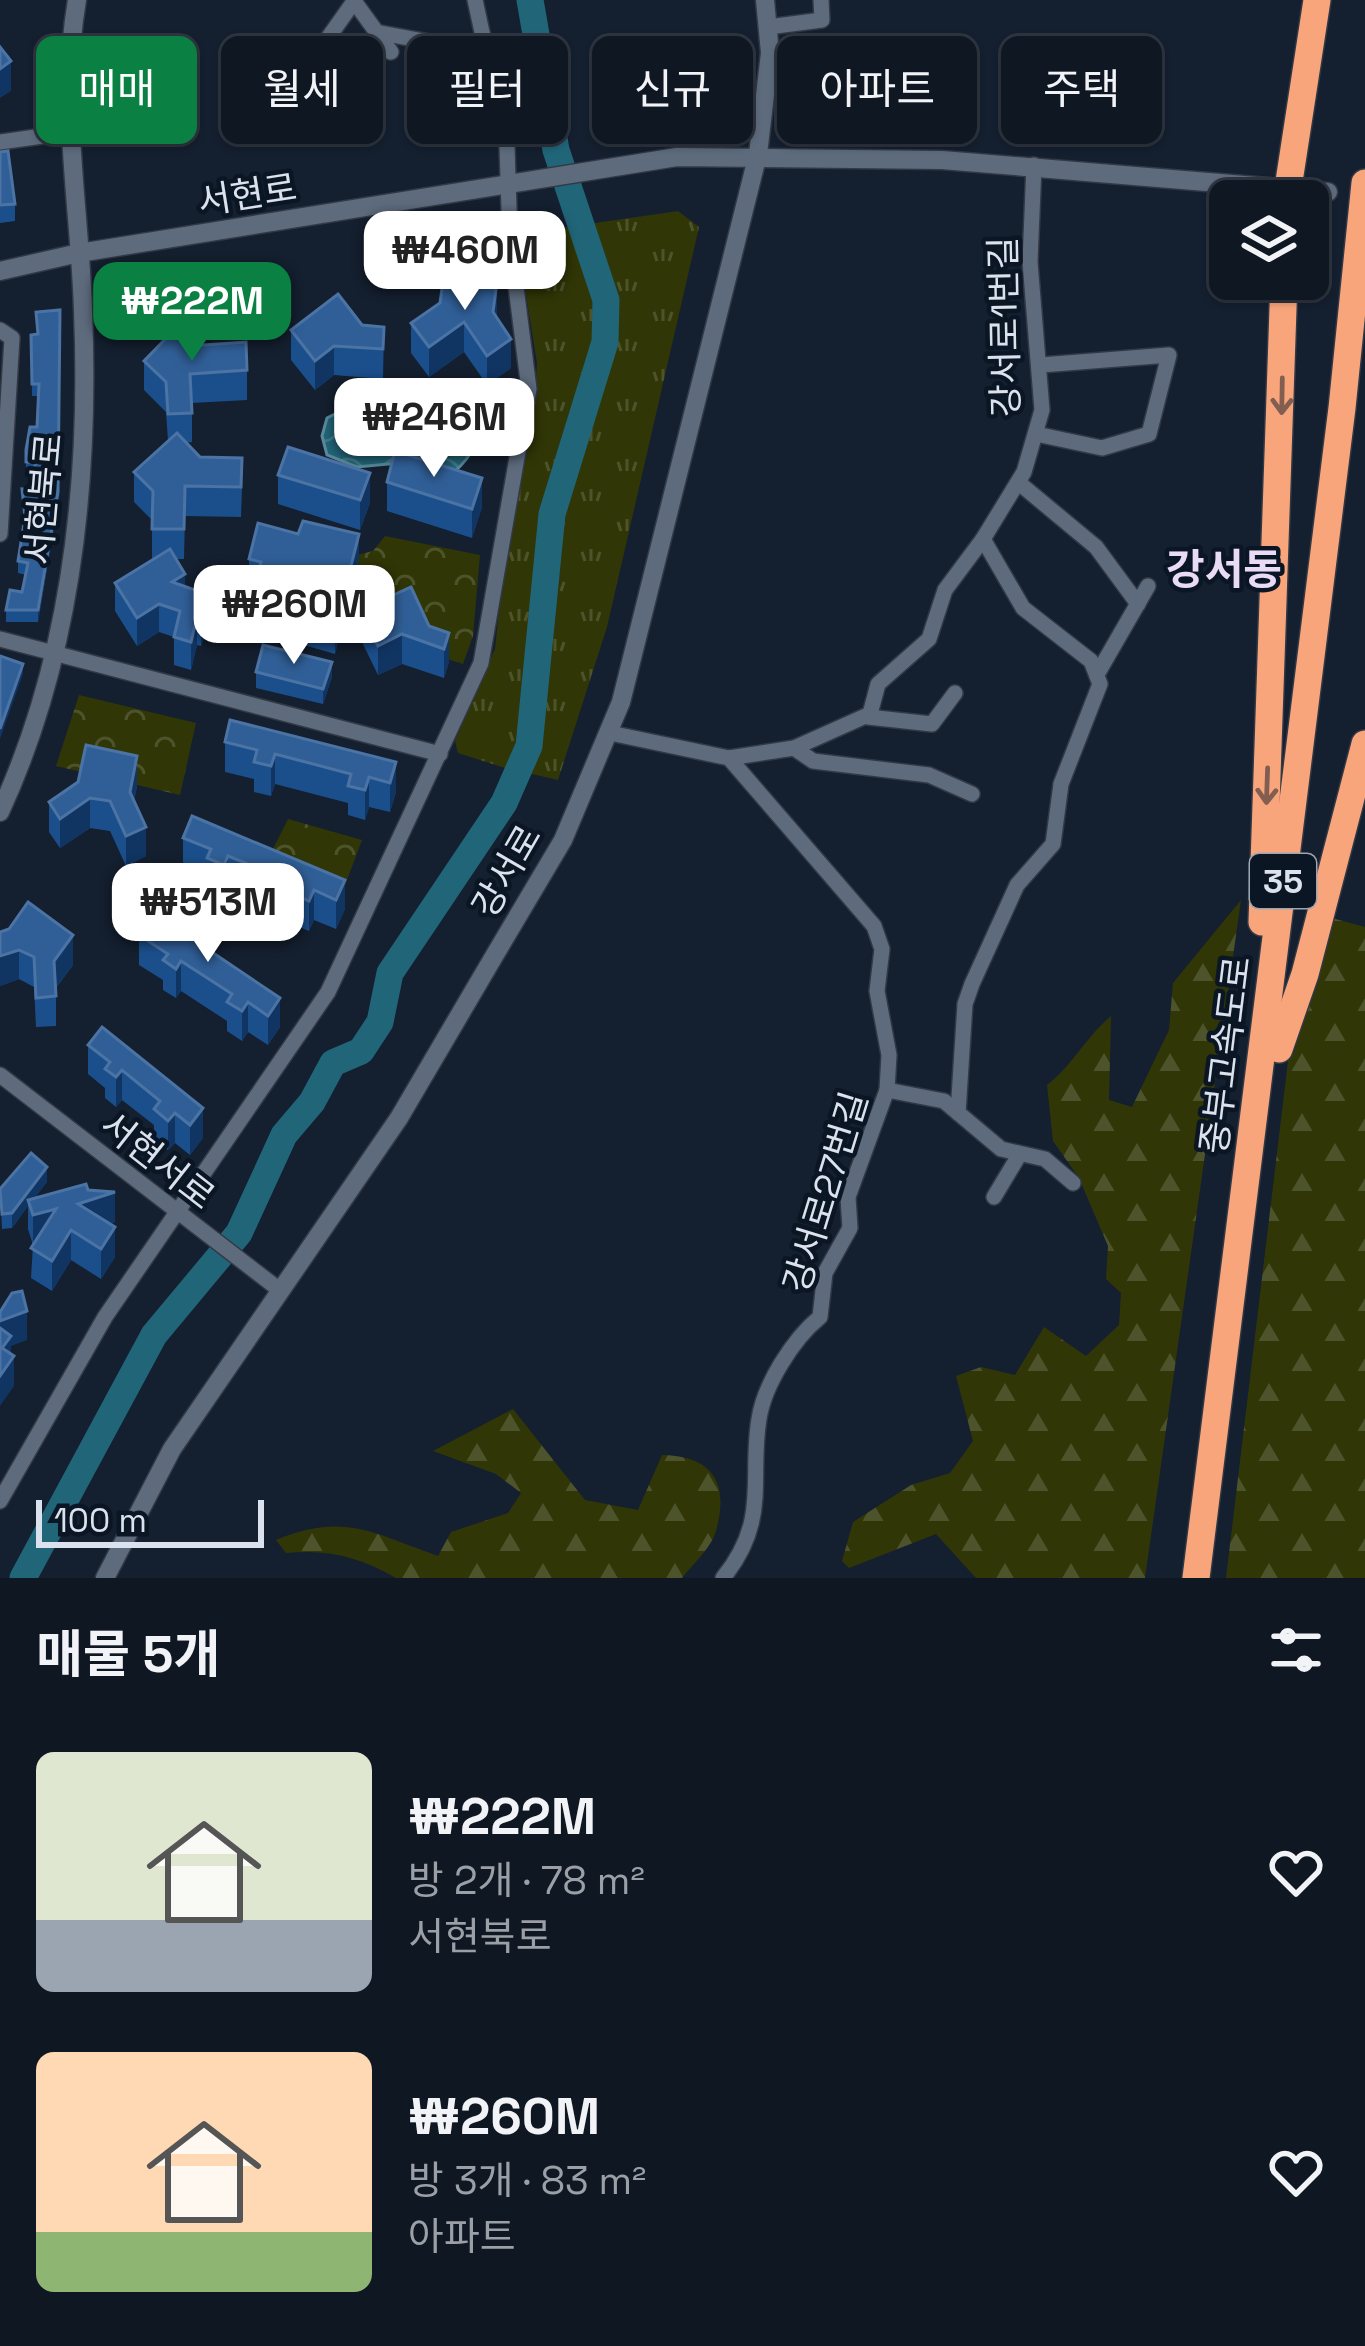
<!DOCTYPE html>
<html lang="ko">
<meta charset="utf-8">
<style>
body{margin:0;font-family:"Space Grotesk","Noto Sans KR",sans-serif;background:#1d2430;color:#f1f3f6;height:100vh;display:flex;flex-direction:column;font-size:45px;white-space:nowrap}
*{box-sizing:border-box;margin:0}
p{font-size:39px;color:#9b9fa6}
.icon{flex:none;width:66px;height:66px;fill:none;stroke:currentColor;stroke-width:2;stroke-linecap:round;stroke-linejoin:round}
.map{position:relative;height:1578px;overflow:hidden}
.sheet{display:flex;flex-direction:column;background:#0f1723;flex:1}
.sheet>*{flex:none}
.banner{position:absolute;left:36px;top:36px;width:1293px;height:108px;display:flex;gap:24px}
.controls{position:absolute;left:1209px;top:180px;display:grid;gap:24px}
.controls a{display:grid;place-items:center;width:120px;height:120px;border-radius:18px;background:#0f1723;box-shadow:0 3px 9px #0004,0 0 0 3px #2f3641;font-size:60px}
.scale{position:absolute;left:36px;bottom:30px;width:228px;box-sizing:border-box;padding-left:12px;border:6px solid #dbe2ed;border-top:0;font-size:33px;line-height:42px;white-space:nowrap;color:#dbe2ed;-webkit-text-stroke:9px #0b1625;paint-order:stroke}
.price{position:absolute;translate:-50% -102px;padding:0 27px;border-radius:24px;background:#fff;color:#222;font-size:39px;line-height:78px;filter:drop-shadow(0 3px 6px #0008)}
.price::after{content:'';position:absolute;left:50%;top:72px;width:36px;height:27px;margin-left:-18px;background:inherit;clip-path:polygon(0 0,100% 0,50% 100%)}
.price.current{background:#0b8043;color:#fff}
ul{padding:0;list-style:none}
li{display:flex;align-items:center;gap:36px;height:300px;padding:0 36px}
li span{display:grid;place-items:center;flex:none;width:336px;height:240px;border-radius:18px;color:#555}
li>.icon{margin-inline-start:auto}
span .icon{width:144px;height:144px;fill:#fffc;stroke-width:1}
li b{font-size:51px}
h2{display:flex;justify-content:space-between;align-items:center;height:144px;padding:0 36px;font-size:51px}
.pill{padding:0 42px;border-radius:18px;background:#0f1723;box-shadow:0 3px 9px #0004,0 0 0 3px #2f3641;font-size:42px;line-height:108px}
.pill.current{background:#0b8043;color:#fff}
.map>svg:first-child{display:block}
.grass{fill:url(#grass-tufts)}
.forest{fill:url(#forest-firs)}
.park{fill:url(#park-crowns)}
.water{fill:url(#water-waves);stroke:#598a9c;stroke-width:3}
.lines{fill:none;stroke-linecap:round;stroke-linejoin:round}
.river{stroke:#216579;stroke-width:27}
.minor-casing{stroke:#323945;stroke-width:18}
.tertiary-casing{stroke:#323945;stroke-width:21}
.motorway-casing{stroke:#323945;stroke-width:30}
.minor{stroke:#5d6b7d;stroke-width:15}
.tertiary{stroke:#5d6b7d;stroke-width:18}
.motorway{stroke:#f9a57c;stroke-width:27}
.wall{fill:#1b4f8c}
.shaded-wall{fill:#103563}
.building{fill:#305f97;stroke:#4b73a4;stroke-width:3}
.oneway{stroke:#825e50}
.labels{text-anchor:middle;stroke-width:9;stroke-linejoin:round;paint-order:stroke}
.shield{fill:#0b1625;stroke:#9da5b1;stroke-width:3}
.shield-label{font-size:33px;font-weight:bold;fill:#dbe2ed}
.street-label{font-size:36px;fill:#dbe2ed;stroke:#0b1625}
.quarter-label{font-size:42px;font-weight:bold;fill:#e9daf5;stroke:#0b1625}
</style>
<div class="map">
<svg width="1365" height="1578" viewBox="0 0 1365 1578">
<defs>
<pattern id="grass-tufts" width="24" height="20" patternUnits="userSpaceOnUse" patternTransform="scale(3)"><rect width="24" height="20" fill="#303606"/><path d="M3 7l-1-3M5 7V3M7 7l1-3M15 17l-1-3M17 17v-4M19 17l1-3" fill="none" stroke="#4d532b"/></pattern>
<pattern id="forest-firs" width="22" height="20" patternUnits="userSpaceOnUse" patternTransform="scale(3)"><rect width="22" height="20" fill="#303606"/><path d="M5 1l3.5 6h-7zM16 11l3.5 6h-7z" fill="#4d532b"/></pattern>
<pattern id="park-crowns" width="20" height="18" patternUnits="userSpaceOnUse" patternTransform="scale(3)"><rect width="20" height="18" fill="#303606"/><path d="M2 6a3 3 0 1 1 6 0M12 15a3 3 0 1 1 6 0" fill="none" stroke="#4d532b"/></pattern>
<pattern id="water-waves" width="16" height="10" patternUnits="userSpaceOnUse" patternTransform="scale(3)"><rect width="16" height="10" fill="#216579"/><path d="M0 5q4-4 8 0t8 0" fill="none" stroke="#417b8c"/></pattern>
</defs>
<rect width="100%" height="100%" fill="#141f2f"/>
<g class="grass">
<polygon points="678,211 699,227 607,627 558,780 523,772 536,743 563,520 612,349 616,295 588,224"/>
<polygon points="575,226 601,322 541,513 523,727 505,768 458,753 455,741 495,649 509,515 534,411 537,363 517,239 522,233"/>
</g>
<g class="forest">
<path d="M1241 900 1145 1578H976L936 1534 849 1568 842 1561 853 1522 911 1485 950 1473 973 1441 956 1376 981 1367 1015 1375 1044 1327 1086 1356 1119 1325 1121 1293 1106 1279 1108 1246 1079 1178 1053 1141 1047 1085C1073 1065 1085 1038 1111 1016L1109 1100 1132 1107 1169 1030 1173 983Z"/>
<polygon points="1306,911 1365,927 1365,1578 1226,1578"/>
<path d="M513 1409 585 1500 638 1510 662 1455C711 1456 730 1481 716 1531 712 1547 692 1565 682 1578H396C359 1557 329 1549 286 1553L276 1540C345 1512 372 1533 438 1556L451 1532 508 1513 521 1493 496 1474 433 1451Z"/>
</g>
<g class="park">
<polygon points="258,531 357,555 373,551 385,536 480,555 473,636 463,664 243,594"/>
<polygon points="79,695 196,723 180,795 56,766"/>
<polygon points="288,819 362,840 344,888 266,863"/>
</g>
<path class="water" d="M428 403C477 407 494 437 454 472L409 462 357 467 327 455 322 436 327 418 341 411 378 418Z"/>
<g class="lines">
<polyline class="river" points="23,1578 154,1335 239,1233 284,1135 312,1102 333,1063 361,1051 380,1022 390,973 504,803 529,746 552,514 605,342 606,300 556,150 530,0"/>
<defs>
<g id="minor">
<polyline points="354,1 391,52"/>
<polyline points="768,27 822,20 821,0"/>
<polyline points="381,33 489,53"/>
<polyline points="311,62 355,0"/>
<polyline points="0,142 71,132"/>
<polyline points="0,330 12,338 0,534"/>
<polyline points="1036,434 1102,448 1149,434 1169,355 1041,365"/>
<polyline points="1019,483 1096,547 1138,604"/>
<polyline points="0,639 440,754"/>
<polyline points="1099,671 1148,586"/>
<polyline points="868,717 932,724 955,693"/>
<path d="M610 733 729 758 874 926 882 949 877 991 889 1055 887 1090 848 1197 850 1228 825 1273 820 1317C793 1339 764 1385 759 1419 749 1479 770 1520 723 1578"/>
<polyline points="794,748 813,761 929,775 972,794"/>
<polyline points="729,758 794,748 870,714 878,684 929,639 945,590 983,539"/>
<polyline points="0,1075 281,1291"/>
<polyline points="887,1090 944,1101 1001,1149 1045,1159 1073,1183"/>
<polyline points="958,1113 965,1004 972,984 1017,885 1053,844 1061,784 1100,684 1091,661 1023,608 983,539 1024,472 1042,410 1030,262 1034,165"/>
<polyline points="994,1197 1018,1157"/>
<polyline points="0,1501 105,1317 328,992 481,663 529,389 510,240 507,147 475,0"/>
</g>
<g id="tertiary">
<polyline points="0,271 79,253 677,157 942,160 1328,192"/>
<path d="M0 812C72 656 90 481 83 311 80 208 59 103 77 0"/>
<polyline points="105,1578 172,1449 399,1118 493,958 563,840 621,702 758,154 770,53 765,0"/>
</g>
<g id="motorway">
<polyline points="1286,201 1317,0"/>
<polyline points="1262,922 1284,279"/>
<polyline points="1279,1049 1305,974 1365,744"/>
<polyline points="1196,1578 1342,408 1365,183"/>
</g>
</defs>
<use href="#minor" class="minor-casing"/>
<use href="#tertiary" class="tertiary-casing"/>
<use href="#motorway" class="motorway-casing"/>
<use href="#minor" class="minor"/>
<use href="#tertiary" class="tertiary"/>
<use href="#motorway" class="motorway"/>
</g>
<g class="wall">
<polygon points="0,152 15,204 15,221 0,223"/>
<polygon points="36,312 58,504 38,622 6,622 6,610 22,592 26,575 18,573 18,561 24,522 22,489 34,490 34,474 26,474 26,462 37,427 39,396 32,396 31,335 37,334"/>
<polygon points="497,312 496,317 511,368 487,385 464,352 429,377 411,353 411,323"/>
<polygon points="362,325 384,327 383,379 334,375 315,390 291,360 291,330"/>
<polygon points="203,345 247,370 247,400 192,403 192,442 186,443 200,457 242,488 241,517 185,516 184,559 176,559 185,587 209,623 201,646 197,645 191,670 174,665 174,637 159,632 137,646 115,611 115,583 154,558 152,558 152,520 134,502 134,472 168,441 166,412 144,390 144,361"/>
<polygon points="278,475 370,503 360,530 278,504"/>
<polygon points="387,482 482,507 472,538 387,511"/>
<polygon points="359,558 335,654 248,629 248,606 254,584 249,582 249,559"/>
<polygon points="361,610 429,626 449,633 449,662 444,678 402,664 378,675 361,640"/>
<polygon points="256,672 332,677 323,704 256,688"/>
<polygon points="225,742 396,762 396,792 390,812 369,807 365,820 348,815 348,803 275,784 271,796 254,792 254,779 225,772"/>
<polygon points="137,786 134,802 146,856 126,866 110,831 90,828 60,848 49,832 49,802"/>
<polygon points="183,838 345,880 345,909 336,929 314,920 309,931 292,924 292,911 228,886 224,895 207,888 207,877 183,867"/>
<polygon points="154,913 280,1027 268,1045 248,1032 242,1041 227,1031 227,1021 181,991 176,998 163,990 163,980 139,965 139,935"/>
<polygon points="0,932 73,965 56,988 56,1026 36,1027 34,987 19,979 0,986"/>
<polygon points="102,1027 203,1138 190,1155 175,1143 168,1150 154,1138 154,1125 122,1100 116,1107 105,1098 105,1088 88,1074 88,1045"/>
<polygon points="47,1182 34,1198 88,1190 115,1222 109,1224 115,1257 101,1279 71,1260 52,1291 31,1278 33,1245 28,1229 28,1206 12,1228 2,1229 0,1189"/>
</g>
<g class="shaded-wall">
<polygon points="11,61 11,91 0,98 0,69"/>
<polygon points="497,282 497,312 493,342 493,312"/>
<polygon points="60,321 58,504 38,622 38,610"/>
<polygon points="464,322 464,352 429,377 429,347"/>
<polygon points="511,339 511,368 487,385 487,356"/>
<polygon points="334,346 334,375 315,390 315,361"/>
<polygon points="370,473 370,503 360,530 360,500"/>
<polygon points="482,478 482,507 472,538 472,509"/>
<polygon points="359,534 359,558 335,654 335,630"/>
<polygon points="185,574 185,601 172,610 172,582"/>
<polygon points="209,595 209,623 201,646 201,619"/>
<polygon points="159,604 159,632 137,646 137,618"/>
<polygon points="197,617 197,645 191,670 191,642"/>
<polygon points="449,633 449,662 444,678 444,649"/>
<polygon points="402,634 402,664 378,675 378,646"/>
<polygon points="332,662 332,677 323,704 323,689"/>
<polygon points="23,664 23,674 0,739 0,729"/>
<polygon points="275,754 275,784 271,796 271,766"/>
<polygon points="137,756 137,786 130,822 130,792"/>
<polygon points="396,762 396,792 390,812 390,783"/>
<polygon points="369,777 369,807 365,820 365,790"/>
<polygon points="90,798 90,828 60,848 60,819"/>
<polygon points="146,827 146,856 126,866 126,836"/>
<polygon points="228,856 228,886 224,895 224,865"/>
<polygon points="345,880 345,909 336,929 336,900"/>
<polygon points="314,890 314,920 309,931 309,901"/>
<polygon points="73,935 73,965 54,990 54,961"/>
<polygon points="19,950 19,979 0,986 0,956"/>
<polygon points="181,961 181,991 176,998 176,969"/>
<polygon points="280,998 280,1027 268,1045 268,1016"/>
<polygon points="248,1002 248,1032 242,1041 242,1011"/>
<polygon points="122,1070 122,1100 116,1107 116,1077"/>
<polygon points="203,1108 203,1138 190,1155 190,1125"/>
<polygon points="175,1113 175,1143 168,1150 168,1121"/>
<polygon points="47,1167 47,1182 30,1205 28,1200 28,1206 12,1228 12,1213"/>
<polygon points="115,1192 115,1222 78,1233 78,1204"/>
<polygon points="56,1209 33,1245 33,1215"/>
<polygon points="115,1227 115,1257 101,1279 101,1249"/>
<polygon points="71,1230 71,1260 52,1291 52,1261"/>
<polygon points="27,1311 27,1340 11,1346 11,1360 14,1356 14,1386 0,1406 0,1321"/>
</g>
<g class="building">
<polygon points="0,47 11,61 0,69"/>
<polygon points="8,151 15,204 0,205 0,152"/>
<polygon points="444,274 497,282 493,312 511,339 487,356 464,322 429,347 411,323 440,303"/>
<polygon points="338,294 362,325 384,327 383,349 334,346 315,361 291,330"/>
<polygon points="60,310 58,492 38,610 6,610 10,590 22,592 28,563 18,561 25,517 22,489 34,490 35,463 26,462 26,450 30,427 37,427 39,384 32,384 31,335 38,334 36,312"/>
<polygon points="181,323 203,345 246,342 247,370 190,374 192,413 168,414 166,382 144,361"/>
<polygon points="177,433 200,457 242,458 241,487 185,486 184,529 152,529 153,491 134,472"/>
<polygon points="288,447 370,473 360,500 278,475"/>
<polygon points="395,451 482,478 472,509 387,482"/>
<polygon points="303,521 359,534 335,630 248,606 261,562 249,559 258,523 298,534"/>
<polygon points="170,549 185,574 172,582 209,595 201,619 197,617 191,642 174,637 180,611 159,604 137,618 115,583"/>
<polygon points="411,587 429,626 449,633 444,649 402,634 378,646 361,610"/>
<polygon points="263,645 332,662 323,689 256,672"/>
<polygon points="0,656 23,664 0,729"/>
<polygon points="230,720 396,762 390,783 369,777 365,790 348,786 351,774 298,760 275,754 271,766 254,762 257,750 225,742"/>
<polygon points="86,745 137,756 130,792 146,827 126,836 110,801 90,798 60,819 49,802 78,782"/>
<polygon points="192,816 345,880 336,900 314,890 309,901 292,894 296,883 228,856 224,865 207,858 211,849 183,838"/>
<polygon points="28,902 73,935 54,961 56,996 36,998 34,957 19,950 0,956 0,932 9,929"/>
<polygon points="154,913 280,998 268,1016 248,1002 242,1011 227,1002 232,994 181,961 176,969 163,960 168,954 139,935"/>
<polygon points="102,1027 203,1108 190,1125 175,1113 168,1121 154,1109 160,1101 122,1070 116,1077 105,1069 110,1062 88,1045"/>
<polygon points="31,1153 47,1167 12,1213 2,1214 0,1189"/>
<polygon points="86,1184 88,1190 115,1192 78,1204 115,1227 101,1249 71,1230 52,1261 31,1248 56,1209 33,1215 28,1200"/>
<polygon points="22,1291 27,1311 0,1321 0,1312 12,1293"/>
<polygon points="0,1328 11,1336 2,1348 14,1356 0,1376"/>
</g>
<defs><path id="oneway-shaft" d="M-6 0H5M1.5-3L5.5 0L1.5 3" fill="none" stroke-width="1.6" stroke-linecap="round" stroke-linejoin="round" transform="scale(3)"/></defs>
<g class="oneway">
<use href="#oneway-shaft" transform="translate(1282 396) rotate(91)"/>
<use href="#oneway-shaft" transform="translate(1267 786) rotate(92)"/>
</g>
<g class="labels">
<rect class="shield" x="1250" y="854" width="66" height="54" rx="9"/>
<g class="shield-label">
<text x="1283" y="893">35</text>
</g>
<g class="street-label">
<text transform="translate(247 194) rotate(-9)" y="13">서현로</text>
<text transform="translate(1004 327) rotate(-91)" y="13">강서로1번길</text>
<text transform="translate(43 499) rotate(-85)" y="13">서현북로</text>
<text transform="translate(506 871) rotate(-60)" y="13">강서로</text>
<text transform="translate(1225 1055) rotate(-83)" y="13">중부고속도로</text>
<text transform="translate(158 1160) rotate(38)" y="13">서현서로</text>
<text transform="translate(825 1192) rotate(-73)" y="13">강서로27번길</text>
</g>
<g class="quarter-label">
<text x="1224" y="584">강서동</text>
</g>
</g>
</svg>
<div class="controls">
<a><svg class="icon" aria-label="layers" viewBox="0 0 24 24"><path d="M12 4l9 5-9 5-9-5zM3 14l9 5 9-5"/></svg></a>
</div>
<div class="scale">100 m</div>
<b class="price" style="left:465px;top:313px">₩460M</b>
<b class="price current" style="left:192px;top:364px">₩222M</b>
<b class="price" style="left:434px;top:480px">₩246M</b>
<b class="price" style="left:294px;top:667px">₩260M</b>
<b class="price" style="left:208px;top:965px">₩513M</b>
<div class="banner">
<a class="pill current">매매</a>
<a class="pill">월세</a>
<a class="pill">필터</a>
<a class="pill">신규</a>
<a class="pill">아파트</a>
<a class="pill">주택</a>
</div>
</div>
<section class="sheet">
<h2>매물 5개<svg class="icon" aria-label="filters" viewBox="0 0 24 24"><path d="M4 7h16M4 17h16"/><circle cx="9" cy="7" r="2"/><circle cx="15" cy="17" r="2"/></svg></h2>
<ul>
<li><span style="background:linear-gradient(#dfe7d0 70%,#9aa5b1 0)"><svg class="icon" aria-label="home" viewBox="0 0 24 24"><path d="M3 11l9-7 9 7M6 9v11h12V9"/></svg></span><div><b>₩222M</b><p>방 2개 · 78 m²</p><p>서현북로</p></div><svg class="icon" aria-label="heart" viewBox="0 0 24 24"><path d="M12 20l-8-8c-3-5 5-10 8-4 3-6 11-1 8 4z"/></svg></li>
<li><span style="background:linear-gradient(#ffd9b3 75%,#8fb573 0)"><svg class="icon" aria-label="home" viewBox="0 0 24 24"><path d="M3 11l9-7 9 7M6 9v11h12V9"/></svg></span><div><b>₩260M</b><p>방 3개 · 83 m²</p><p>아파트</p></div><svg class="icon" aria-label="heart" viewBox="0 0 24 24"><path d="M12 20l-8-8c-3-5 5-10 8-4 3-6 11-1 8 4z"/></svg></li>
</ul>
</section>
